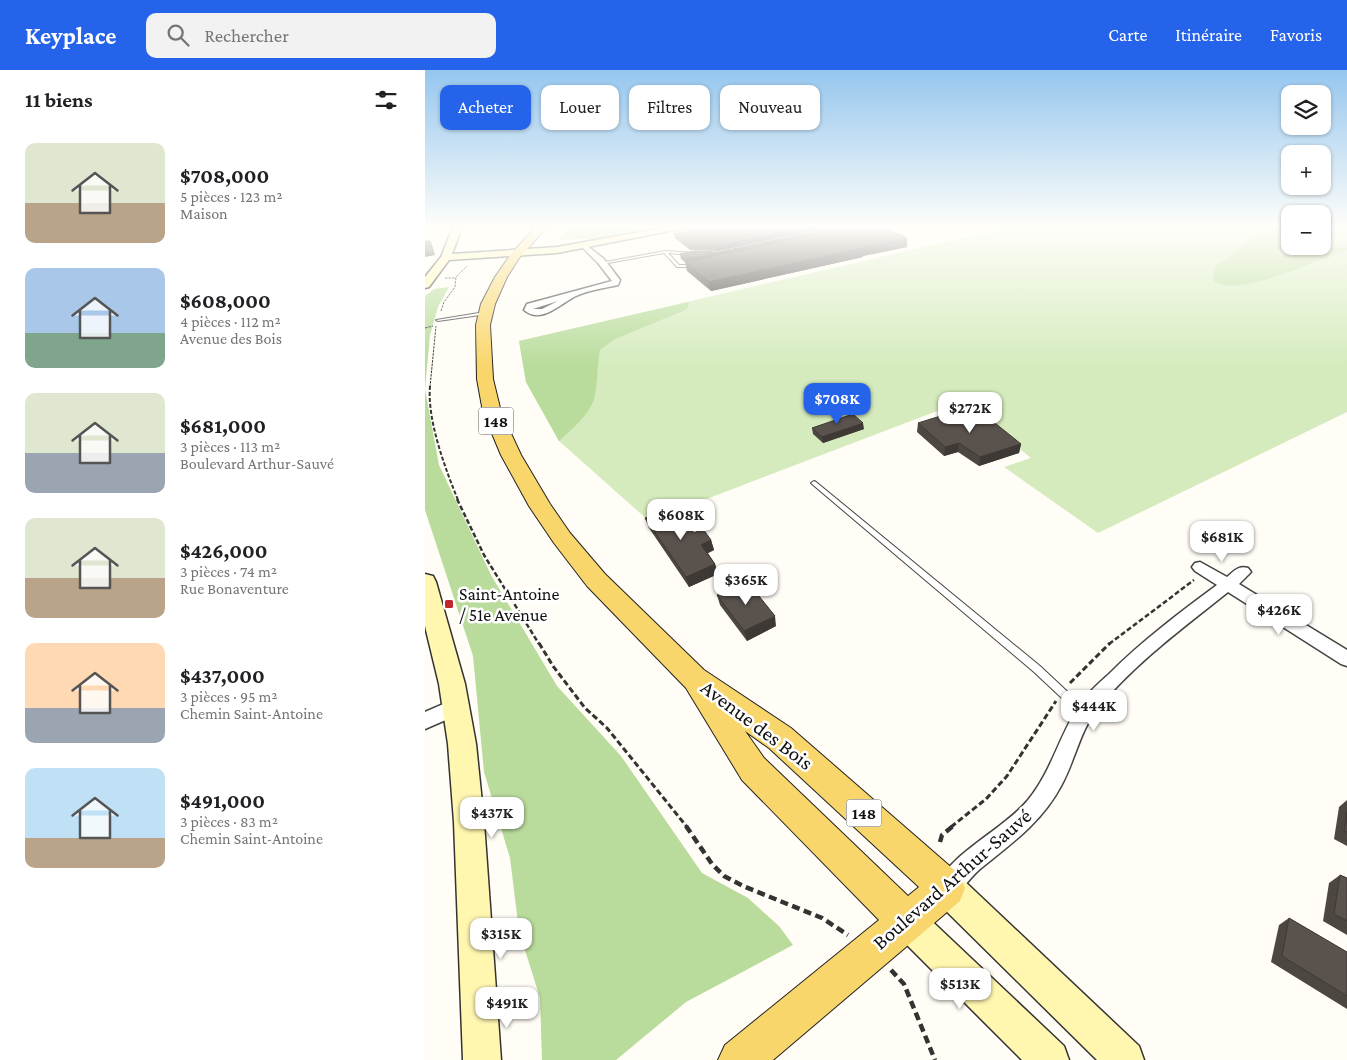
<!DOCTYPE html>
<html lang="fr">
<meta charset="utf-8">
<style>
body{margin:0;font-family:"Crimson Pro",serif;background:#f2f2f2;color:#202124;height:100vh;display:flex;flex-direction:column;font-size:19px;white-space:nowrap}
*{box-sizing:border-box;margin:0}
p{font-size:16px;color:#757577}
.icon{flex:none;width:28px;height:28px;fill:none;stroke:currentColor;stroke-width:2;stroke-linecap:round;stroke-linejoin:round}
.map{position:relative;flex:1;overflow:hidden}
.side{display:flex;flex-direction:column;background:#fff;width:425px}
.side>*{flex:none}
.banner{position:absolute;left:15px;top:15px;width:475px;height:45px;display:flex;gap:10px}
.buttons{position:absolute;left:856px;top:15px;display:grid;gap:10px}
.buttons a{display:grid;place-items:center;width:50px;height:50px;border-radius:10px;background:#fff;box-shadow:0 1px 4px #0004;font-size:25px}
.price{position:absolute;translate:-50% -42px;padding:0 11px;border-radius:10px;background:#fff;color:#222;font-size:16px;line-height:32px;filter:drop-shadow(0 1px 2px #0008)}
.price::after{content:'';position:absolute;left:50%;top:30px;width:15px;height:11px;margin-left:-8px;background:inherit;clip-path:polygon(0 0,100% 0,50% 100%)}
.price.selected{background:#2563eb;color:#fff}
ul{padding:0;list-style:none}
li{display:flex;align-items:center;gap:15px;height:125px;padding:0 25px}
li span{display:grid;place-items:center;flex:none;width:140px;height:100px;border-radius:10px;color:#555}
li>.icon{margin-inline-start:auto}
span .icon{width:60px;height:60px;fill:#fffc;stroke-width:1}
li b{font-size:21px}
h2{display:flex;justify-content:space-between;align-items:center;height:60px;padding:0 25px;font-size:21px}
.pill{padding:0 18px;border-radius:10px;background:#fff;box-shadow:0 1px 4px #0004;font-size:18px;line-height:45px}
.pill.selected{background:#2563eb;color:#fff}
header{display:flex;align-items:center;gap:30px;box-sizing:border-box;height:70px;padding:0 25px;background:#2563eb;color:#fff}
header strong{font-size:24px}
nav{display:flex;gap:28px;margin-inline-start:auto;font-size:18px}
.search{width:350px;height:45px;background:#f2f2f2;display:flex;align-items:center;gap:12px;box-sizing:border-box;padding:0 18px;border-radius:10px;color:#757577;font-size:19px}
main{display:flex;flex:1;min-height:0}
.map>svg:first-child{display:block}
.green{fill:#d5ebbd}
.forest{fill:#b9dc9c}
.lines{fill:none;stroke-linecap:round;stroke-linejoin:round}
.lane-casing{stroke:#444;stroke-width:2}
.street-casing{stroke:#444;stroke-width:3}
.secondary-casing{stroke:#333;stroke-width:3}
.primary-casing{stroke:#222;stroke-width:2}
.path-far4{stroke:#333;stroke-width:1;stroke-dasharray:2.5 1;stroke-linecap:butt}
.path-far3{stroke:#333;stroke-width:2;stroke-dasharray:4 2;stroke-linecap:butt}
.path-far2{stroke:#333;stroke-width:2.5;stroke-dasharray:5 2.5;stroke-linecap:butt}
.path-far1{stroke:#333;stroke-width:3;stroke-dasharray:6 3;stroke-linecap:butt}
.path{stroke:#333;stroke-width:4.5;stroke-dasharray:8 4.5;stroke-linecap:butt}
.lane{fill:#fff;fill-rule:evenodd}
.street{fill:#fff;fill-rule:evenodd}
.secondary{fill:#fff6b0;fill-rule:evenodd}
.primary{fill:#f9d66b;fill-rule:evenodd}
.wall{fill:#4d4742}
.shaded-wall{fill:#3f3936}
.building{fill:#5a524d;stroke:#3f3936}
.poi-dot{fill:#c4262e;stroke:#fff;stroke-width:2}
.labels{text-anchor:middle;stroke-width:5;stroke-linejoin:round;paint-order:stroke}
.shield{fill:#fff;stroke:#585858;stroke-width:1}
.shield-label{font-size:16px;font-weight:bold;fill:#111}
.poi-label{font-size:18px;fill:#111;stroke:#fff;text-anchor:start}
.near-street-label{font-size:21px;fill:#111;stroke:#fff}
</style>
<header>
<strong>Keyplace</strong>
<div class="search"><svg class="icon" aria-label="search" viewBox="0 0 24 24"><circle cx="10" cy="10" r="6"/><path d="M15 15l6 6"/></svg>Rechercher</div>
<nav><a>Carte</a><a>Itinéraire</a><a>Favoris</a></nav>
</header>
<main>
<section class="side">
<h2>11 biens<svg class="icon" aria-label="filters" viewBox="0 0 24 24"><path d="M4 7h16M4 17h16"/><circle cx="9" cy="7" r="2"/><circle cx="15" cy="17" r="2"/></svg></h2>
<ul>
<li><span style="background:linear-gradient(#dfe7d0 60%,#b9a48a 0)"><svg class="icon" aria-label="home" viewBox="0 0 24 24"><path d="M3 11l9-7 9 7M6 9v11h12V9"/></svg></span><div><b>$708,000</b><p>5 pièces · 123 m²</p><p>Maison</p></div></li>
<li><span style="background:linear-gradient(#a9c7e8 65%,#7fa58c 0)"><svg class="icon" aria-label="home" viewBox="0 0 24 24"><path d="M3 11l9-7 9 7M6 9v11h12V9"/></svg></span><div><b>$608,000</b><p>4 pièces · 112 m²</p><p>Avenue des Bois</p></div></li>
<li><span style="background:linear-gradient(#dfe7d0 60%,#9aa5b1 0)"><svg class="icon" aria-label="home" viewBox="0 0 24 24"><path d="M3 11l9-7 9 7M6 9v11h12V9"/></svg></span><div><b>$681,000</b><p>3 pièces · 113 m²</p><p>Boulevard Arthur-Sauvé</p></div></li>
<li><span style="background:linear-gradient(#dfe7d0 60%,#b9a48a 0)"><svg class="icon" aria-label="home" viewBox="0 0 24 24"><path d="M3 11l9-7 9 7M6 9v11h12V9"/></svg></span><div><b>$426,000</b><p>3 pièces · 74 m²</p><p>Rue Bonaventure</p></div></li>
<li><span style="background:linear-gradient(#ffd9b3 65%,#9aa5b1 0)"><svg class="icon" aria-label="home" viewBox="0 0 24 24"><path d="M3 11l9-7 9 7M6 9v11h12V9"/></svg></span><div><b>$437,000</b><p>3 pièces · 95 m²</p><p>Chemin Saint-Antoine</p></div></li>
<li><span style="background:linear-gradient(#bfe0f5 70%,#b9a48a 0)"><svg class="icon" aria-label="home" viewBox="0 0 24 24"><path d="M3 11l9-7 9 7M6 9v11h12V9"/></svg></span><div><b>$491,000</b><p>3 pièces · 83 m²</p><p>Chemin Saint-Antoine</p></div></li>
</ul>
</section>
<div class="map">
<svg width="922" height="990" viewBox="0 0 922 990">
<rect width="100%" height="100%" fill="#fffdf5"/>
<polygon class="green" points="585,157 865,157 865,176 898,176 898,157 922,157 922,342 673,463 579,397 606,388 560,351 534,359 512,341 224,451 134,371 101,312 94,271"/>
<g class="forest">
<polygon points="143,157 215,157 217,160 177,168 134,170"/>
<path d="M857 157H865V174L852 181 856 186 890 179 922 177V181C895 187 811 231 788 210L790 197 832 165Z"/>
<polygon points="24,217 13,237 5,265 0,319 14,395 66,505 132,616 196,686 277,803 323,828 354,856 368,875 261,932 191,990 117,990 115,928 94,861 85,788 59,702 48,586 0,440 0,226 9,219"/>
<path d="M264 232 263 238 258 241 190 269 175 280C172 295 173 309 170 324 168 342 147 359 134 371L101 312 94 271Z"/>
</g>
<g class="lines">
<defs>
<g id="lane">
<polygon points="240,181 269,183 268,185 243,183 254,195 270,195 272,196 270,197 252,197 239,183 177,194 175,193"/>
<polygon points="60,242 62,243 62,244 13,251 11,250"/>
<polygon points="389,411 391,412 615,596 662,640 664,643 662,646 659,647 656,646 609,602 387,414 386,413"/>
</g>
<g id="street">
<path d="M157 175H161L179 189 195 210 193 215C180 218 163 220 151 226 136 233 116 255 99 240L102 234 187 211 173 193 157 177ZM133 231 117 239H108Z"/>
<path d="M775 492 802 507C809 501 814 495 823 498L826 502 814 514 922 580V596L916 594 803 522C758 558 710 593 673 638 655 660 650 691 636 716 617 752 586 774 555 799 543 809 536 824 522 830L514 826 510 818C525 783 578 760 603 730 626 702 634 667 653 637 661 624 673 614 684 604 717 571 754 543 792 515L770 501 767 497 770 493Z"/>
<polygon points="32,628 39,630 41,636 39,642 0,659 0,642"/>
</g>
<g id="secondary">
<polygon points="28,157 37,157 27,184 132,177 243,157 265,157 132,183 24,190 4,217 0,218 0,207 16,187"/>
<polygon points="0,504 8,506 11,512 40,614 51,674 59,752 76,990 38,990 29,752 23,674 14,614 0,556"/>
<polygon points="522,802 534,806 714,976 719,990 672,990 510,830 506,818 510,806"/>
<polygon points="482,834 494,839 639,976 644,990 597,990 470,863 465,851 470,839"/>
</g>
<path id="primary" d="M111 157H122L94 188 82 207 70 234 65 255 68 309 76 342 96 385 125 434 145 463 180 504 279 600 366 658 535 805 540 818 535 831 348 990H293L300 975 454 850 317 710 261 618 162 516 129 473 104 436 76 385 58 342 52 309 51 255 56 234 70 207 86 184ZM320 661 344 678 494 817 483 826 339 688Z"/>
</defs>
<use href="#lane" class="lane-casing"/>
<use href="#street" class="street-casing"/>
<use href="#secondary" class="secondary-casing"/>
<use href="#primary" class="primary-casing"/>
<g class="path-far4">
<polyline points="20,208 31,208"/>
<polyline points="16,241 19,232 30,217 31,207 42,196"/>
<polyline points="0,258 8,256"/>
<polyline points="5,317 11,256"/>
</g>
<path class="path-far3" d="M5 316C2 350 20 398 33 430"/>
<g class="path-far2">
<polyline points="32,429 59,485 114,574"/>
<polyline points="684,574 769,510"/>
</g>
<g class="path-far1">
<polyline points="114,573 128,596 160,638 182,658 262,757"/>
<polyline points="645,613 685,573"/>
<polyline points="526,757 561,729 582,706 631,631"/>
</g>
<g class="path">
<polyline points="261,756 287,794 299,806 318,816 397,848 423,865"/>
<polyline points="515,772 517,765 528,756"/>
<polyline points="466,900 479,914 510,990"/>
</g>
<use href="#lane" class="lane"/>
<use href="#street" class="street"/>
<use href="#secondary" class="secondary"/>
<use href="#primary" class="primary"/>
</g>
<g class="wall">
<polygon points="282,157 405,157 293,181 265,180 250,168 249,164"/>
<polygon points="482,177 438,186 438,187 286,221 262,201 260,192 256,189 255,184 293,182"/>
<polygon points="493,353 532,353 596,374 594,383 554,396 533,382 519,386 492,362"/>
<polygon points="387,358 439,359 398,373 388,364"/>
<polygon points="220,448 269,463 286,470 289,480 283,483 290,494 293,504 264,517 224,458"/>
<polygon points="292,525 351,556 322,571 295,535"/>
<polygon points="922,730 922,776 909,769 914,737"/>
<polygon points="915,805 922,808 922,865 898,851 904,813"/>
<polygon points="864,848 922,882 922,939 846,892 854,855"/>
</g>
<g class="shaded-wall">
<polygon points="383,157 405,157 293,181 292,176"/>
<polygon points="416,157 437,157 270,193 269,188"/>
<polygon points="482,168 482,177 438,186 438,187 286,221 284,212 436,177"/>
<polygon points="6,173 10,185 0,187 0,184"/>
<polygon points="438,353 439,359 398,373 397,367"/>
<polygon points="534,373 533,382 519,386 520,377"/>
<polygon points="596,374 594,383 554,396 555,387"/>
<polygon points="286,470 289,480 279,485 276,475"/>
<polygon points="290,494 293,504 264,517 261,507"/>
<polygon points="350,546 351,556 322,571 319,561"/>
</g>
<g class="building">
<polygon points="282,157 383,157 292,176 264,175 249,164"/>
<polygon points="410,157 416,157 269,188 260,188 255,184 270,181 293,182"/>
<polygon points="425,157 460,157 482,168 436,177 438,178 284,212 260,192"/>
<polygon points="0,171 5,171 9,183 0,184"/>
<polygon points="428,344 438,353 397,367 387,358"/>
<polygon points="522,344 532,353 560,345 596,374 555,387 534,373 520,377 493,353"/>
<polygon points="249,437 269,463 278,459 286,470 276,475 290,494 261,507 220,448"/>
<polygon points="322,511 350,546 319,561 292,525"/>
<polygon points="922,742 922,762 919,761"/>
<polygon points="915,805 922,808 922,851 909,844"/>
<polygon points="864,848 922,882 922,926 857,886"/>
</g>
<linearGradient id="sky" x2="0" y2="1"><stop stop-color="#95c6ee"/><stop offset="0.53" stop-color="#fffefa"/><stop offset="1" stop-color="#fffefa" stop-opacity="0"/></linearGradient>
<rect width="922" height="296" fill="url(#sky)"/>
<rect class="poi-dot" x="19" y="529" width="10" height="10" rx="2.5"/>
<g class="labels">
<g class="shield">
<rect x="53.5" y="337.5" width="35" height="27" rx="4"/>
<rect x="421.5" y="729.5" width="35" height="27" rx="4"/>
</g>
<g class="shield-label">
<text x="71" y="357">148</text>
<text x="439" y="749">148</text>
</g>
<g class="poi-label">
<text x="34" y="530">Saint-Antoine<tspan x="34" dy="21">/ 51e Avenue</tspan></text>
</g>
<g class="near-street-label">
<text transform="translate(332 655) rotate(37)" y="7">Avenue des Bois</text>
<text transform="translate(527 809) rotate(-41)" y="7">Boulevard Arthur-Sauvé</text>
</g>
</g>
</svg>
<div class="buttons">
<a><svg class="icon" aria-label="layers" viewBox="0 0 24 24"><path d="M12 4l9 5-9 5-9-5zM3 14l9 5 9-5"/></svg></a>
<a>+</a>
<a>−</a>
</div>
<b class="price selected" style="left:412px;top:355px">$708K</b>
<b class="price" style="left:545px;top:364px">$272K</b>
<b class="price" style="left:256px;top:471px">$608K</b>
<b class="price" style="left:797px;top:493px">$681K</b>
<b class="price" style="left:321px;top:536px">$365K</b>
<b class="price" style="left:854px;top:566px">$426K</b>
<b class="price" style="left:669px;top:662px">$444K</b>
<b class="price" style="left:67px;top:769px">$437K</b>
<b class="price" style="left:76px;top:890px">$315K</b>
<b class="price" style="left:535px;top:940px">$513K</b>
<b class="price" style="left:82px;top:959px">$491K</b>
<div class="banner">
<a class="pill selected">Acheter</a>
<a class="pill">Louer</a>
<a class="pill">Filtres</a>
<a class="pill">Nouveau</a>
</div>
</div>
</main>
